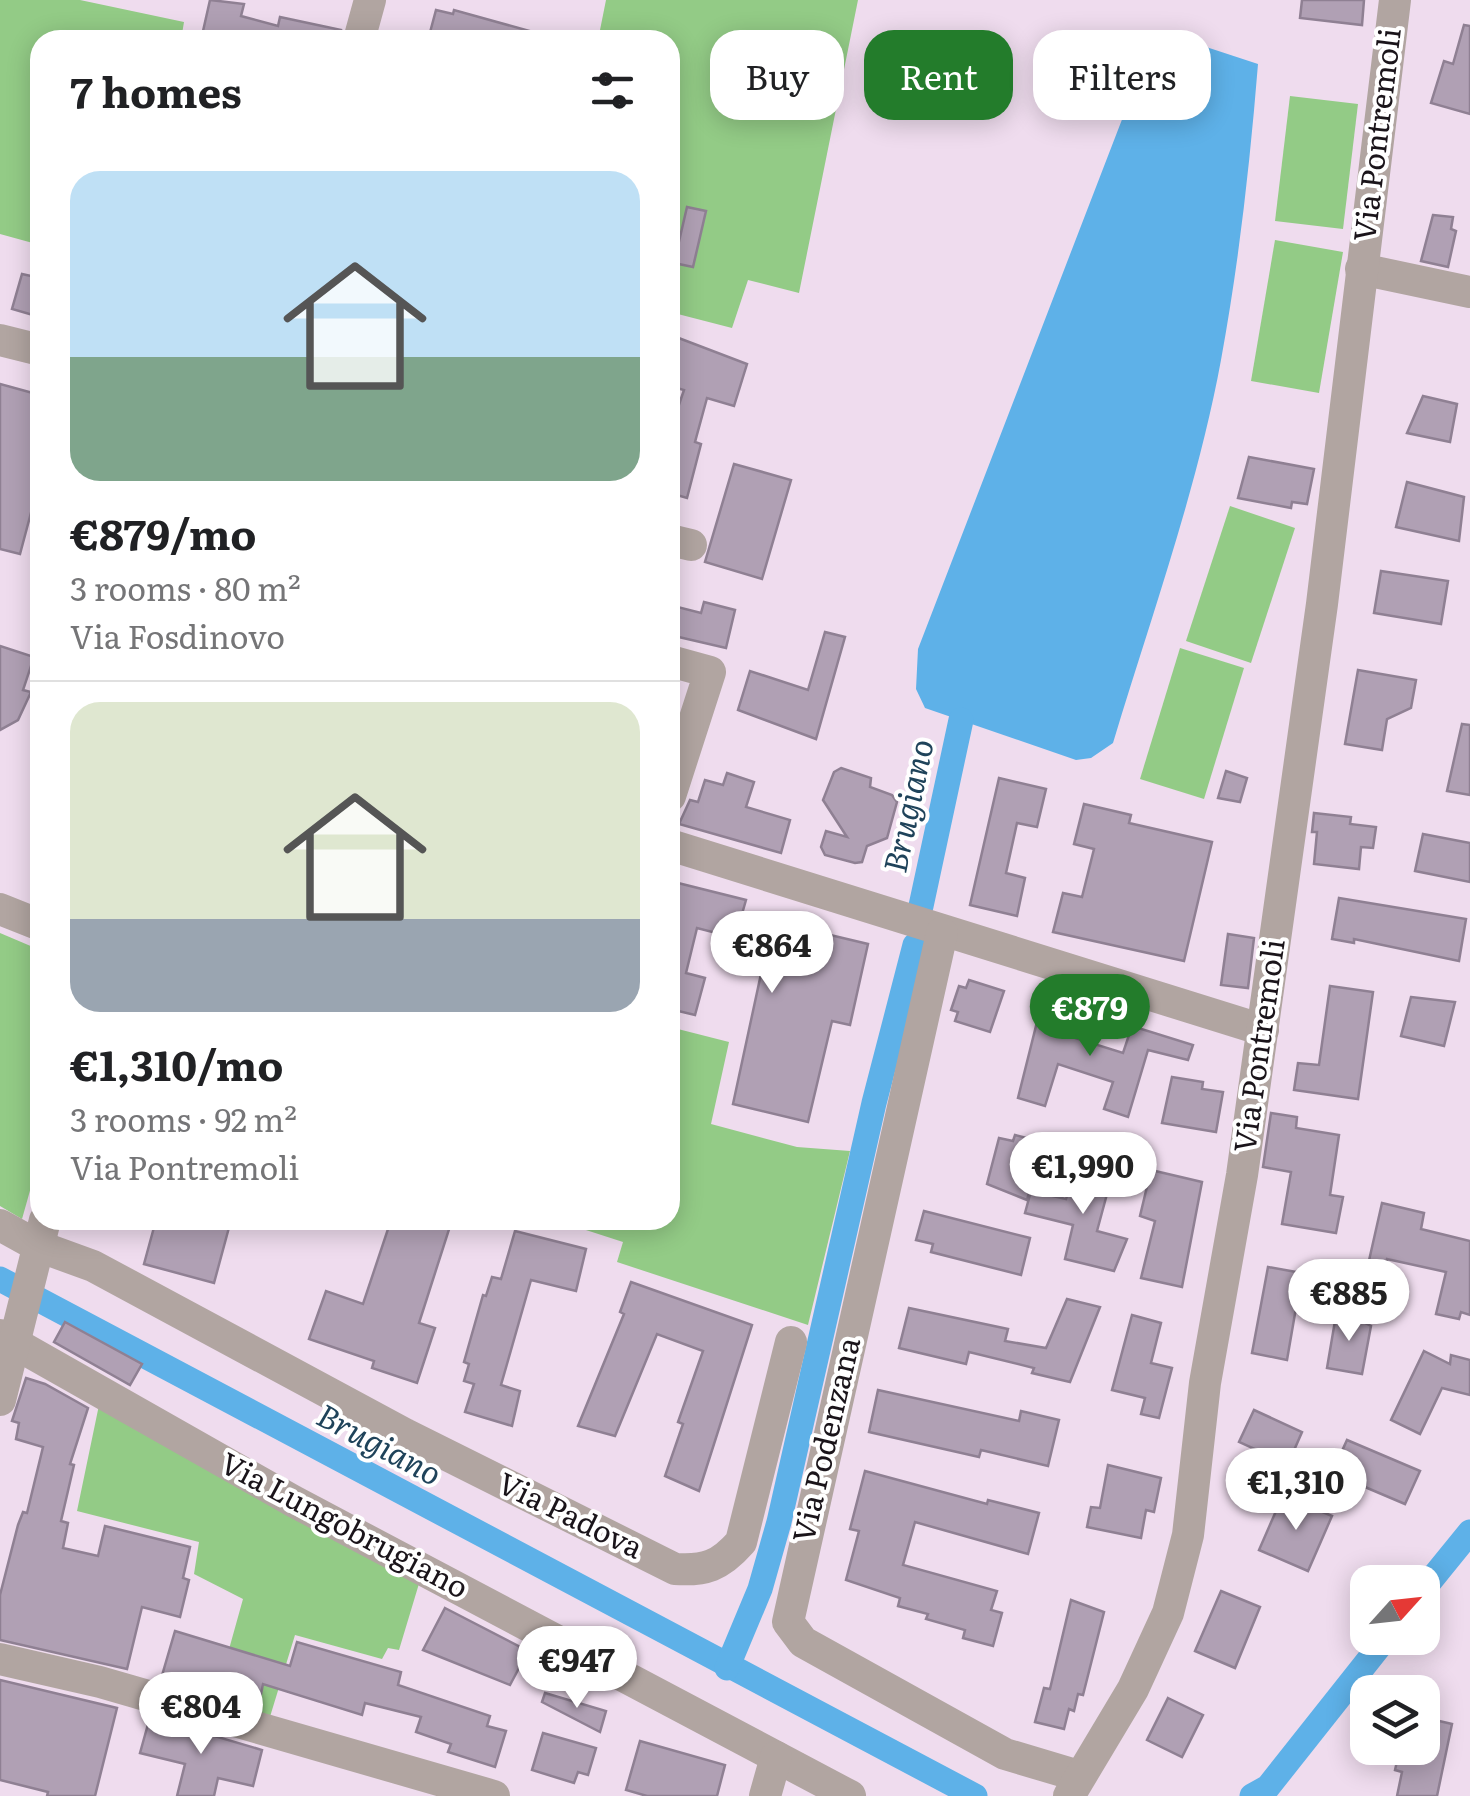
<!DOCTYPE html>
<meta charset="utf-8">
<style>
body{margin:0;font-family:Literata,serif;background:#f2f2f2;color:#202124;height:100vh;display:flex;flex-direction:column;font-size:38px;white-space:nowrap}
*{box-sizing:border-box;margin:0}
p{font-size:32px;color:#757577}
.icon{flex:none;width:55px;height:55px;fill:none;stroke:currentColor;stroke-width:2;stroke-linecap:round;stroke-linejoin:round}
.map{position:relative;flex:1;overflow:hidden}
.details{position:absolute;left:30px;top:30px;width:650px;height:1200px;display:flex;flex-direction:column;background:#fff;border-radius:30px;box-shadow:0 5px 25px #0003}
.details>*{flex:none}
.hud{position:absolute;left:710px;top:30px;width:610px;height:90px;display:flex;gap:20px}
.needle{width:65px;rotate:63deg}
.tools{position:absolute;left:1350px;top:1565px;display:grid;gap:20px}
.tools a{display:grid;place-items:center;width:90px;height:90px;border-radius:20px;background:#fff;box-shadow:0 5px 25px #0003;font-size:50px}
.price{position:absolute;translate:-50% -85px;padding:0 22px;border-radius:35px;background:#fff;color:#222;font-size:32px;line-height:65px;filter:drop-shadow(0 2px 5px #0008)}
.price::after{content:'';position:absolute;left:50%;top:60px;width:30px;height:22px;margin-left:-15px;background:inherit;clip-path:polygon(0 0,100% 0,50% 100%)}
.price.current{background:#237c2b;color:#fff}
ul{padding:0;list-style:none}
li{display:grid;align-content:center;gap:20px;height:530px;padding:0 40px}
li+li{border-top:2px solid #e0e0e0}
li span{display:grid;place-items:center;height:310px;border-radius:30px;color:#555}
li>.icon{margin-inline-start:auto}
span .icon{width:180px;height:180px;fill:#fffc;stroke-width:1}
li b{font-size:42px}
h2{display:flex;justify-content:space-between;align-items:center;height:120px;padding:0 40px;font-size:42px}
.pill{padding:0 35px;border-radius:30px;background:#fff;box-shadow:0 5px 25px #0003;font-size:35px;line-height:90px}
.pill.current{background:#237c2b;color:#fff}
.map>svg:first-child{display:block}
.green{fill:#93cb86}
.water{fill:#5eb1e8}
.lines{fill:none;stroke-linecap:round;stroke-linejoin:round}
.canal{stroke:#5eb1e8;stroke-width:25}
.building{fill:#b0a0b4;stroke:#8f8093;stroke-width:2.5}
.minor{stroke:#b1a5a1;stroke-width:32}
.labels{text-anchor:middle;stroke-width:8;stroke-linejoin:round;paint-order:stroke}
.street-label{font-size:30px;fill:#1a141a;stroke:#fff}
.water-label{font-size:32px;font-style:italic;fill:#1f435a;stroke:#fff}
</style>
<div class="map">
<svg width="1470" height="1796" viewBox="0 0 1470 1796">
<rect width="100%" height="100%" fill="#efdcee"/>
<g class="green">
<polygon points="0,0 80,0 184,22 181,40 40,40 40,245 0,234"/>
<polygon points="606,0 858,0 799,293 748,280 732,328 670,312 670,40 598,40"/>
<polygon points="1290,96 1358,104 1343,229 1275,221"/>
<polygon points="1275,240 1343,252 1319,393 1251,381"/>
<polygon points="1230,506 1295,528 1251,663 1186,641"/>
<polygon points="1180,648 1244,668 1204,799 1140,779"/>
<polygon points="0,933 40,950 40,1155 22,1219 0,1206"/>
<polygon points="670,1027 729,1042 711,1124 797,1147 850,1151 808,1325 617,1262 623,1242 555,1220 670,1220"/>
<polygon points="99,1405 421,1577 399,1650 388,1648 382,1659 295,1635 269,1720 214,1703 243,1599 194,1574 199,1542 77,1511"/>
</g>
<path class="water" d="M1191 42 1258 64C1250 163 1239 262 1221 360 1197 490 1151 617 1113 743L1091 758 1076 760 925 708 916 689 918 649 1143 65Z"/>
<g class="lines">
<g class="canal">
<polyline points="921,906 961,720"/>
<polyline points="0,1279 975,1796"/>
<polyline points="1422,1591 1470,1532"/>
<polyline points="727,1668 760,1589 779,1522 874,1103 915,945"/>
<polyline points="1252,1796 1268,1787 1386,1638"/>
</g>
</g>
<g class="building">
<polygon points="210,0 244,4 241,16 278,26 280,17 341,30 340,40 201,40"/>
<polygon points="1302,0 1364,0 1362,25 1300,18"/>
<polygon points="436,10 453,14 454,10 540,34 539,40 428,40"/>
<polygon points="1464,25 1470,26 1470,114 1431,103 1444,61 1453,64"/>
<polygon points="687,207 706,211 693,267 674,263"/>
<polygon points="1433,215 1453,217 1451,229 1456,231 1448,267 1421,261"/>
<polygon points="22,274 40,278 40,317 12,309"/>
<polygon points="676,337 747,364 734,406 707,398 695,442 701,444 687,498 670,493 670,431 684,390 670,386 670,356"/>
<polygon points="0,384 40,395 40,479 20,554 0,549"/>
<polygon points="1423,396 1457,404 1450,442 1407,433"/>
<polygon points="1249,457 1314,469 1307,504 1292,502 1291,508 1238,498"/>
<polygon points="734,464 791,480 762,579 705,562"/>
<polygon points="1407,482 1464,497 1459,541 1396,527"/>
<polygon points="1381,571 1448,581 1441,624 1374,613"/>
<polygon points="704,602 735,610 726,648 670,635 670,605 701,613"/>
<polygon points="825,632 845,637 816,739 738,710 750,671 808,690"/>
<polygon points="0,646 34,657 23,690 31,692 18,720 0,730"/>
<polygon points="1358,670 1416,680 1411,708 1387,719 1382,750 1345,744"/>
<polygon points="1462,724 1470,725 1470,795 1447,791"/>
<polygon points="841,768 871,778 870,787 892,795 897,802 887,838 867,846 862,862 855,863 825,855 821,847 826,831 847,837 823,800 834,772"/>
<polygon points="1226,771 1247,778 1240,802 1218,798"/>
<polygon points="727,773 754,782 746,807 790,820 781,853 679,824 690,800 698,802 705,780 723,785"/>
<polygon points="999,778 1046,789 1037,827 1017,823 1006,873 1025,878 1017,916 970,905"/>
<polygon points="1084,804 1131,815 1129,823 1212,842 1184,961 1053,932 1063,893 1082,897 1094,849 1074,844"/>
<polygon points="1314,813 1351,817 1350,824 1376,827 1373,848 1361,847 1359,869 1314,864 1317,832 1312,832"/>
<polygon points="1423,834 1470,843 1470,882 1415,871"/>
<polygon points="670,881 746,900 742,914 868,944 850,1025 832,1021 808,1122 733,1104 767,946 697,928 686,973 705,978 695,1015 670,1009"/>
<polygon points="1339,898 1466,919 1459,961 1354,939 1354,943 1332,939"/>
<polygon points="1228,934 1254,938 1248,988 1221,985"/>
<polygon points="969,980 1004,991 990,1032 955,1021 958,1012 951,1010 959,986 966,988"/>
<polygon points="1330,986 1373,992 1358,1099 1294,1090 1298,1063 1319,1065"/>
<polygon points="1411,997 1455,1002 1444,1046 1401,1036"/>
<polygon points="1043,998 1070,1006 1062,1034 1123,1053 1132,1026 1193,1045 1188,1060 1148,1050 1128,1117 1104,1109 1113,1082 1058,1064 1045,1106 1018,1098"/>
<polygon points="1172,1077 1203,1082 1202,1089 1223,1092 1216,1132 1162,1123"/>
<polygon points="1271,1113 1297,1117 1296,1128 1339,1135 1330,1195 1343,1197 1336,1233 1282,1224 1291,1172 1263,1167"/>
<polygon points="1015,1135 1042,1142 1027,1200 987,1184 999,1138 1013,1141"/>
<polygon points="1085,1159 1114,1168 1097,1231 1127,1239 1114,1271 1065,1259 1073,1225 1025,1213 1031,1191 1066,1199 1070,1187 1077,1189"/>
<polygon points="1151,1170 1202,1182 1182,1287 1141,1278 1155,1221 1140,1216"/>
<polygon points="1382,1203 1424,1213 1421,1229 1470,1241 1470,1315 1461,1312 1459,1319 1436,1314 1446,1272 1387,1259 1380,1301 1361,1296"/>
<polygon points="924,1211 1030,1238 1021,1275 931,1252 933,1244 916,1240"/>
<polygon points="156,1220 231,1220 214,1283 144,1264"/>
<polygon points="391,1220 452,1220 419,1323 435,1328 417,1383 372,1368 374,1361 309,1339 326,1291 363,1304"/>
<polygon points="515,1231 586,1249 576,1291 531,1280 501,1385 520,1391 512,1426 465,1412 474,1384 464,1381 469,1364 464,1362 483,1295 486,1296 492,1277 501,1279"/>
<polygon points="1268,1267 1302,1273 1287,1360 1252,1353"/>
<polygon points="631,1282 752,1325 699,1491 665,1476 683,1424 678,1422 703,1351 657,1334 615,1436 578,1426 624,1314 620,1312"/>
<polygon points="1067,1299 1100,1307 1070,1382 1032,1373 1034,1368 969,1352 966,1364 899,1348 909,1308 1008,1329 1005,1341 1046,1348"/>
<polygon points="1337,1309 1371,1326 1362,1374 1327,1368"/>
<polygon points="1132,1315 1161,1323 1151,1363 1172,1368 1159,1418 1141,1414 1145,1398 1112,1390"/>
<polygon points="65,1322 142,1364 130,1385 54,1342"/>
<polygon points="1424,1351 1450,1364 1451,1355 1470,1360 1470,1395 1442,1388 1420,1434 1391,1420"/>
<polygon points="26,1378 45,1384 88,1408 70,1464 74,1465 61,1521 68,1523 63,1548 98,1556 105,1526 190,1547 183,1578 189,1580 180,1617 142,1607 127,1669 0,1640 0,1595 18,1525 23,1512 27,1513 43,1447 16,1439 19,1423 12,1421"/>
<polygon points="878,1390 1019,1421 1021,1411 1059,1420 1048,1466 981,1450 979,1457 869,1432"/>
<polygon points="1254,1410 1302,1432 1288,1464 1239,1442"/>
<polygon points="1347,1440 1420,1471 1405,1504 1332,1473"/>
<polygon points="1108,1465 1161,1478 1154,1512 1146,1510 1141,1538 1087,1527 1091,1507 1100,1508"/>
<polygon points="865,1471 987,1504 988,1500 1039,1513 1028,1554 915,1522 903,1565 997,1591 991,1610 1002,1613 993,1646 963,1638 965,1630 926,1619 928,1614 898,1606 900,1598 846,1580 859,1531 850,1529"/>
<polygon points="1283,1495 1332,1516 1308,1571 1259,1550"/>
<polygon points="1221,1591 1260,1607 1235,1668 1195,1651"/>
<polygon points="1071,1600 1104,1612 1083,1695 1078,1694 1074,1711 1069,1709 1064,1729 1035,1722 1044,1688 1050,1689"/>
<polygon points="445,1608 528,1651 510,1685 423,1650"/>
<polygon points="175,1631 290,1666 297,1642 401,1672 398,1685 490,1716 487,1726 506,1731 495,1767 448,1752 451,1744 416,1732 421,1717 365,1703 362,1715 263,1684 261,1694 196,1676 192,1688 161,1679"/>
<polygon points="0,1680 117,1708 95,1796 47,1796 48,1792 0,1780"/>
<polygon points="545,1693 606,1711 600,1732 542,1702"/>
<polygon points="1168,1698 1203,1715 1182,1757 1147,1740"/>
<polygon points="150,1717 262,1750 253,1786 218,1778 214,1796 177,1796 185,1764 140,1753"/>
<polygon points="1422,1717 1452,1724 1437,1796 1397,1796 1402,1772 1395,1770 1400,1748 1422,1748"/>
<polygon points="543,1733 596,1748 588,1775 578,1772 574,1783 532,1770"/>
<polygon points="640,1741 725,1765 717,1796 647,1796 626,1790"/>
</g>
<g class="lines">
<g class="minor">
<polyline points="359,40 370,0"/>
<polyline points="1361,269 1470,292"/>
<polyline points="0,340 40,350"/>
<polyline points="670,540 691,545"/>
<polyline points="670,661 710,672 670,796"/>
<polyline points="670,845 1263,1030"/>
<polyline points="0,909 40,925"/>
<polyline points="942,933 788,1622 803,1642 1005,1754 1079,1776"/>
<path d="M0 1225 38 1246 93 1266 405 1434 675 1569C705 1571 720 1566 741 1542L791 1342"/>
<polyline points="0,1335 293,1501 850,1796"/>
<polyline points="0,1400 45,1220"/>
<polyline points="0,1659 100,1682 494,1796"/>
<polyline points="765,1796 776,1757"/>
<polyline points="1069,1796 1133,1689 1168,1613 1188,1535 1205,1383 1242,1175 1322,604 1395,0"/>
</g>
</g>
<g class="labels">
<g class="street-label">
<text transform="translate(1378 135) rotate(-83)" y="10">Via Pontremoli</text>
<text transform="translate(1260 1046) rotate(-82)" y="10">Via Pontremoli</text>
<text transform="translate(827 1440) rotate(-77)" y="10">Via Podenzana</text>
<text transform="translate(570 1516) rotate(26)" y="10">Via Padova</text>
<text transform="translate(344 1526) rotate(28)" y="10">Via Lungobrugiano</text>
</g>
<g class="water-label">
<text transform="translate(909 806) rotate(-78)" y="11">Brugiano</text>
<text transform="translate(379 1445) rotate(28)" y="11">Brugiano</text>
</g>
</g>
</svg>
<div class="tools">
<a><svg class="needle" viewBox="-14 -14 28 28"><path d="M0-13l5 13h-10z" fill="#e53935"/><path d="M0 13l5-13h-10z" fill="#757577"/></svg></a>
<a><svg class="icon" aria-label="layers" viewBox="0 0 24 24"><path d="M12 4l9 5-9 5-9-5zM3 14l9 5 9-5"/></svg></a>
</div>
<b class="price" style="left:772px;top:996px">€864</b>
<b class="price current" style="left:1090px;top:1059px">€879</b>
<b class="price" style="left:1083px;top:1217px">€1,990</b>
<b class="price" style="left:1349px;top:1344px">€885</b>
<b class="price" style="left:1296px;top:1533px">€1,310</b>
<b class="price" style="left:577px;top:1711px">€947</b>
<b class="price" style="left:201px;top:1757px">€804</b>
<div class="hud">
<a class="pill">Buy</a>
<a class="pill current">Rent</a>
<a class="pill">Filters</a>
</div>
<section class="details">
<h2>7 homes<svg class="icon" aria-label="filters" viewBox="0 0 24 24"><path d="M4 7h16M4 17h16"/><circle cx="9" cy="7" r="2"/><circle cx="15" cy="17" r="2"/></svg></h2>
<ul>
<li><span style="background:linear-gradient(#bfe0f5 60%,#7fa58c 0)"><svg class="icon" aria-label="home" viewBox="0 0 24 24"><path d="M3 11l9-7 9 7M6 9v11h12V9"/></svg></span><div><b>€879/mo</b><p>3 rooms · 80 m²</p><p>Via Fosdinovo</p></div></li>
<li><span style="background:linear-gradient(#dfe7d0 70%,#9aa5b1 0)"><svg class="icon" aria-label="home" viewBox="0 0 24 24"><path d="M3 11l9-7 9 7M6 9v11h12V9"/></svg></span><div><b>€1,310/mo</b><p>3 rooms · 92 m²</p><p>Via Pontremoli</p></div></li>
</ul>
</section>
</div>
